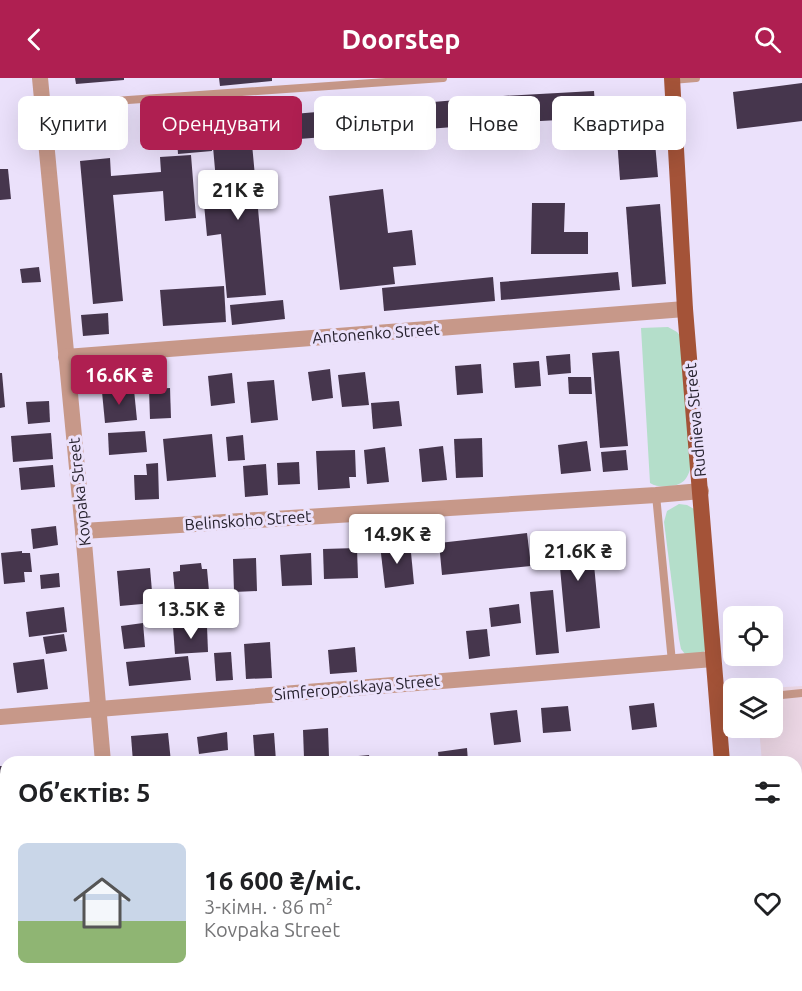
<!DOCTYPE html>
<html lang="uk">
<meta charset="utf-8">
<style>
body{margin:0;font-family:Ubuntu,sans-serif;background:#f6f6f6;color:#202124;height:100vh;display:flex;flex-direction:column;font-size:22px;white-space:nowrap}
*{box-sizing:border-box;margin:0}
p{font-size:20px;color:#757577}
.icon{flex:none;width:33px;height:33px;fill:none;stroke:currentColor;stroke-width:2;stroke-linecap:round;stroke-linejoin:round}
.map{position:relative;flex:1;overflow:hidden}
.details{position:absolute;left:0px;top:678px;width:802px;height:236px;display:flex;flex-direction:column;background:#fff;border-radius:18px 18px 0 0;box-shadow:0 6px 24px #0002}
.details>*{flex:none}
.hud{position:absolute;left:18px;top:18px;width:766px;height:54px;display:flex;gap:12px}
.fabs{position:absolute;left:723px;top:528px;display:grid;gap:12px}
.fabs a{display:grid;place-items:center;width:60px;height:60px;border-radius:9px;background:#fff;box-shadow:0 6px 24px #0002;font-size:30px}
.price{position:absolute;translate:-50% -51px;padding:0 14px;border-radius:6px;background:#fff;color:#222;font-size:20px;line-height:39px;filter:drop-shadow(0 2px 3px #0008)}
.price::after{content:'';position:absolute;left:50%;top:36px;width:18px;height:14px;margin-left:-9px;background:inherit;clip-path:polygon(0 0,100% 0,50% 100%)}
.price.current{background:#af1f51;color:#fff}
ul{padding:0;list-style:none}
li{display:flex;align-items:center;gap:18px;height:150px;padding:0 18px}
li+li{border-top:2px solid #e0e0e0}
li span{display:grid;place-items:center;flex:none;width:168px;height:120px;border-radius:9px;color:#555}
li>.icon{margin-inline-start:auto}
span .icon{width:72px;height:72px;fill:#fffc;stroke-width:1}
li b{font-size:26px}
h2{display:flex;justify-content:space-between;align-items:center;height:72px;padding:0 18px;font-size:26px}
.tag{padding:0 21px;border-radius:9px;background:#fff;box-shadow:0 6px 24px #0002;font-size:21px;line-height:54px}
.tag.current{background:#af1f51;color:#fff}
header{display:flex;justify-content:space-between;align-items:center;height:78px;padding:0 18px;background:#af1f51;color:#fff;font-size:27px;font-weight:700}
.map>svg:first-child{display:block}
.industrial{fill:#ebd6e4}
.green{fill:#b4deca}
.building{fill:#46364d}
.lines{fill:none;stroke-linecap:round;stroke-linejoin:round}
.service{stroke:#c79889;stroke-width:8}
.minor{stroke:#c79889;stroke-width:16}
.primary{stroke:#a45338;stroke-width:16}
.labels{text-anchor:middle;stroke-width:6;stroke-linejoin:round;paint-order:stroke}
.street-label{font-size:16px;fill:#26212d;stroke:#ebe1fb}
</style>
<header><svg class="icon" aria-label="back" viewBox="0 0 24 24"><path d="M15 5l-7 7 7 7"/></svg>Doorstep<svg class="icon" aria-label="search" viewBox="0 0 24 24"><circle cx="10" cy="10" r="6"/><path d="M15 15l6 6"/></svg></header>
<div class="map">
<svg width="802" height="913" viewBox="0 0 802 913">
<rect width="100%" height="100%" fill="#ebe1fb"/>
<polygon class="industrial" points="802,608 802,913 782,913 782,908 796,908 796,684 762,684 759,650 772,650 772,610 769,610"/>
<g class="green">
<path d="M668 249 677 254 683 261 693 380C689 395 688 407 670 408 662 409 657 409 650 405L641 250Z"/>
<polygon points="679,426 687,427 694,431 707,570 701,577 685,576 681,571 679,561 664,444 667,433"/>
</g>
<g class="building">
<polygon points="75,0 124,0 124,2 76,6"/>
<polygon points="219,0 272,0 272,3 220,8"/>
<polygon points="802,5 802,43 737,51 733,14"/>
<polygon points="594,13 596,40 505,45 286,62 282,37 503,18"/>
<polygon points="652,30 658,99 620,102 615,33"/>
<polygon points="211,60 212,73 178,76 177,62"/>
<polygon points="252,66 266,217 227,220 221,156 207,158 204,126 218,125 213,69"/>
<polygon points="191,77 196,140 165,143 163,113 113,117 123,223 93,226 80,83 110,80 111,98 161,94 160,79"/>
<polygon points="0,91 8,91 11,121 0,122"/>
<polygon points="383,111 388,155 412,152 416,187 393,189 395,206 340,212 329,118"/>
<polygon points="532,125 565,125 564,154 588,154 588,176 531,176"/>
<polygon points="660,126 666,206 632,209 626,129"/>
<polygon points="39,189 41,204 22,205 20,191"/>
<polygon points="618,194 620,212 501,222 500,204"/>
<polygon points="493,199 495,223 384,233 382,210"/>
<polygon points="224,208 226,244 163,248 160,212"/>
<polygon points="283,222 285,241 232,247 230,227"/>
<polygon points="108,235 109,256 83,258 81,237"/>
<polygon points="619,273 628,368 600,370 592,275"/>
<polygon points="570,276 571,295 548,297 546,278"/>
<polygon points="539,283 541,308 515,310 513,285"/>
<polygon points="481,286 483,315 457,317 455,288"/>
<polygon points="330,291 333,320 312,323 308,294"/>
<polygon points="365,294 369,327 342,329 338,297"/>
<polygon points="0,295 2,295 5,329 0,330"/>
<polygon points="232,295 235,325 211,328 208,298"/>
<polygon points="568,299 591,299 592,316 569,316"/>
<polygon points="274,302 278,342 251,345 247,304"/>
<polygon points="170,310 171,340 150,341 149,311"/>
<polygon points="134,312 137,342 105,345 102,314"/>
<polygon points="49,323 50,344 28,346 26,324"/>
<polygon points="399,323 402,348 373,351 371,325"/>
<polygon points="145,353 147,374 109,377 108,355"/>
<polygon points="51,355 53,381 13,384 11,358"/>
<polygon points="212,356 216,399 167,403 163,361"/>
<polygon points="243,357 245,382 228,383 226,359"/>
<polygon points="482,360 483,399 456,400 454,361"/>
<polygon points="587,363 591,393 561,396 558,367"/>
<polygon points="443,368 447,402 422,404 419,371"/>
<polygon points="385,369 389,404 367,406 364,372"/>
<polygon points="355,372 356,399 349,399 350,410 318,412 316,373"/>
<polygon points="626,372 628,392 603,394 601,374"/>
<polygon points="299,384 300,406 278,407 277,385"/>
<polygon points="158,385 159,421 135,422 134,397 147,397 146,386"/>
<polygon points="266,386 268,417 245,419 243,388"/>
<polygon points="53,387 55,409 21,412 19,390"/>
<polygon points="56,448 58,467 33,471 31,451"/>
<polygon points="527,455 531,488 442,497 439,465"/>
<polygon points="591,455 600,550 566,554 557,458"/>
<polygon points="410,464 414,506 385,510 380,467"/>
<polygon points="357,470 358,500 324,501 323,471"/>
<polygon points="22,473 22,475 30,475 32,494 24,494 25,504 4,506 1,475"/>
<polygon points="311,475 312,507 282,508 280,477"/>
<polygon points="256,480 257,513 234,514 233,481"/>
<polygon points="201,485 202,491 207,491 209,513 175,516 173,494 180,493 180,487"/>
<polygon points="150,490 153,525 120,528 117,493"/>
<polygon points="59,495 60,509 41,511 40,497"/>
<polygon points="553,512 559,575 536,577 530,514"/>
<polygon points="519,526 521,545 491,549 489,530"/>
<polygon points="193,527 194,544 174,546 173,528"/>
<polygon points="64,529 67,554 29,559 26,534"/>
<polygon points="143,545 145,569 124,571 121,548"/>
<polygon points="207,548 208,574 175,576 173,549"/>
<polygon points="487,551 490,578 469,581 466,553"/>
<polygon points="64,556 67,573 46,576 43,559"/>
<polygon points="270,564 272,600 246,601 244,566"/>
<polygon points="355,569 357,594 330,596 328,572"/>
<polygon points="231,574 233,602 216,603 214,575"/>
<polygon points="188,578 191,602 129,608 126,584"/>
<polygon points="44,581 48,611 17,615 13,585"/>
<polygon points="654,625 657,649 632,652 629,628"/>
<polygon points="568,628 571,653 543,655 541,630"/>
<polygon points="517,632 521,664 494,667 490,635"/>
<polygon points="328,650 329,679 304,680 303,652"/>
<polygon points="227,654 228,672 199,676 197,659"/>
<polygon points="168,655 171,684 133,684 131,658"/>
<polygon points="274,655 276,683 255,684 253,657"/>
<polygon points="467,670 468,684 439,684 438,674"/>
<polygon points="369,677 370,684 337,684 337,680"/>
<rect x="0" y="688" width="6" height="33"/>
<rect x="45" y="908" width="38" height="5"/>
<rect x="296" y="908" width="29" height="5"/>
<polygon points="409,908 439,908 439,910 409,912"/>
<polygon points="469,908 497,908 497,913 470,913"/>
<polygon points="533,908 560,908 561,913 533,913"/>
<rect x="602" y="908" width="31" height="5"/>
<polygon points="647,908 680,908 680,913 648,913"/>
</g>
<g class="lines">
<g class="service">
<polyline points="672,2 696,0"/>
<polyline points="43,28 443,0"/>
<polyline points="656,417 672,584"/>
<polyline points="772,618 802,615"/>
<polyline points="717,624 734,622"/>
<polyline points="0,766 5,772 6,778"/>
<polyline points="18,908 19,913"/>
</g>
<g class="minor">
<polyline points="40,0 83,453 103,684"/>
<polyline points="66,279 685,231"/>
<polyline points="83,453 656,417 701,413"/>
<polyline points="0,639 713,581"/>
<polyline points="124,908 124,913"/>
</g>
<g class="primary">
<polyline points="672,0 685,231 722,684"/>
<polyline points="740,908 740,913"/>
</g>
</g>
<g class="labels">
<g class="street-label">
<text transform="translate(376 255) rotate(-4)" y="6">Antonenko Street</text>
<text transform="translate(695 342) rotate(-95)" y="6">Rudnieva Street</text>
<text transform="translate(79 414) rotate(-96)" y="6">Kovpaka Street</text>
<text transform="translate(248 442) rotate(-4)" y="6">Belinskoho Street</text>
<text transform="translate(357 609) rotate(-5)" y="6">Simferopolskaya Street</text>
</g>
</g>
</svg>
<div class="fabs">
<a><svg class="icon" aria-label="locate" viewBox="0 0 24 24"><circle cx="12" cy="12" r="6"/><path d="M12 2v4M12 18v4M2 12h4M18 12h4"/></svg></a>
<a><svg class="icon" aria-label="layers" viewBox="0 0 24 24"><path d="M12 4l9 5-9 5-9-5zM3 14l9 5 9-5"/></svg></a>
</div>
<b class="price" style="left:238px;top:143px">21K ₴</b>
<b class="price current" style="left:119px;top:328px">16.6K ₴</b>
<b class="price" style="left:397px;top:487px">14.9K ₴</b>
<b class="price" style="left:578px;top:504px">21.6K ₴</b>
<b class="price" style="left:191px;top:562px">13.5K ₴</b>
<div class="hud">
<a class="tag">Купити</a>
<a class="tag current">Орендувати</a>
<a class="tag">Фільтри</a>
<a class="tag">Нове</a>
<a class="tag">Квартира</a>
</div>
<section class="details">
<h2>Об’єктів: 5<svg class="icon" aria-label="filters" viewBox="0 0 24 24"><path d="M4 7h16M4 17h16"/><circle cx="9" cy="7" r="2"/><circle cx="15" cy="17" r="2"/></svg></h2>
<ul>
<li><span style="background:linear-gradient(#c9d6e8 65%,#8fb573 0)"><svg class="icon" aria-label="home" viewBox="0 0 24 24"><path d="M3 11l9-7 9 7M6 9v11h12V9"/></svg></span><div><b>16 600 ₴/міс.</b><p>3-кімн. · 86 m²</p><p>Kovpaka Street</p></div><svg class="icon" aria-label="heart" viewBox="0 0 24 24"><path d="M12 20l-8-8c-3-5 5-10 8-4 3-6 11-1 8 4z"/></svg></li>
</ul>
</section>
</div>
